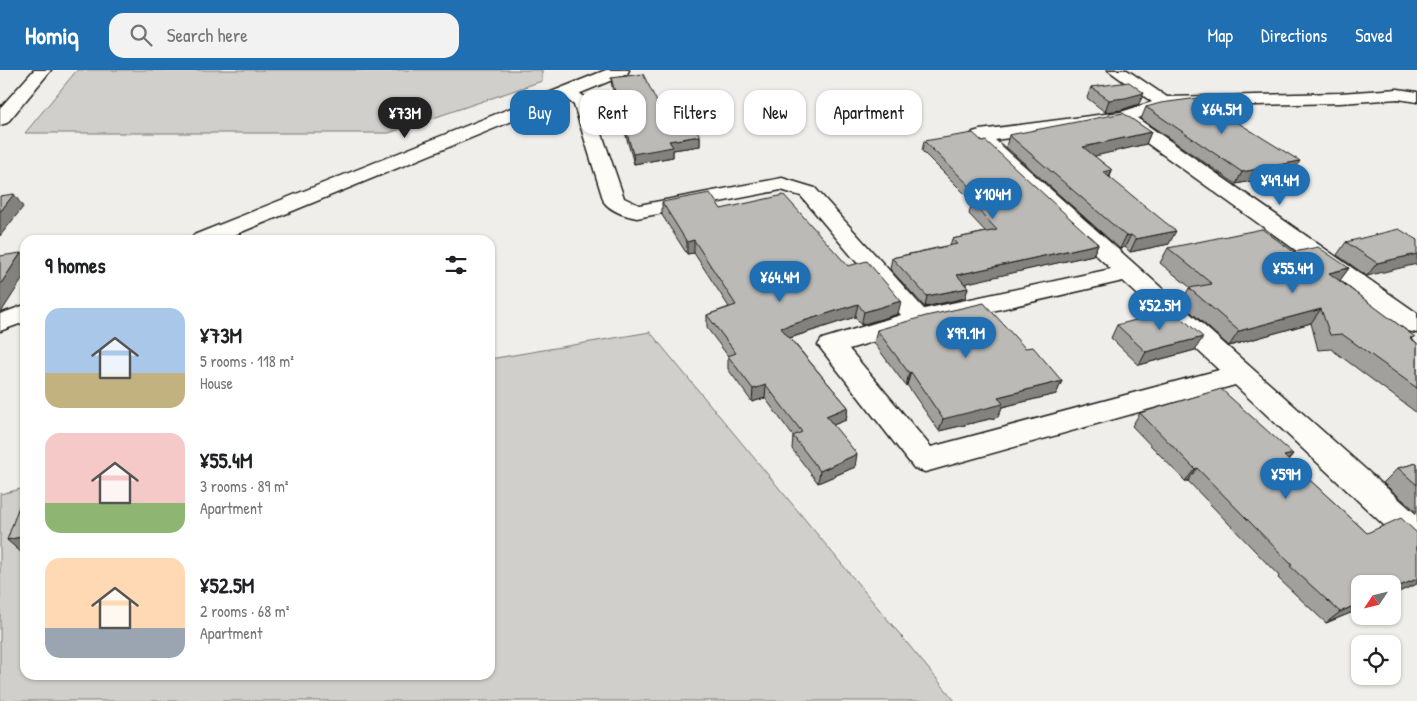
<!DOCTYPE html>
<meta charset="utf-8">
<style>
body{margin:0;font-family:"Patrick Hand",sans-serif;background:#f2f2f2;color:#202124;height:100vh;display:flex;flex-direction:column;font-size:19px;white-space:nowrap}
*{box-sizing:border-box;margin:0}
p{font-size:16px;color:#757577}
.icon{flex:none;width:28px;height:28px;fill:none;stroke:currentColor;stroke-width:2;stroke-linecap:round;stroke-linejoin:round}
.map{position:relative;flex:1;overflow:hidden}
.panel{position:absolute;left:20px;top:165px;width:475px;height:445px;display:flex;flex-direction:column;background:#fff;border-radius:15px;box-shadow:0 1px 4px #0004}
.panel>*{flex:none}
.hud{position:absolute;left:510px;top:20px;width:475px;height:45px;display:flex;gap:10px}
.needle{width:32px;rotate:235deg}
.buttons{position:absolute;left:1351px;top:505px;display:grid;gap:10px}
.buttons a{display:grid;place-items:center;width:50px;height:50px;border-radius:10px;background:#fff;box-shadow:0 1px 4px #0004;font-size:25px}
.price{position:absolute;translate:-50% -42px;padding:0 11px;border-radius:18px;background:#1f6fb2;color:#fff;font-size:16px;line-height:32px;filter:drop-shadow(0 1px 2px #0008)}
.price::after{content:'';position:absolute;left:50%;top:30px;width:15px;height:11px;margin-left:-8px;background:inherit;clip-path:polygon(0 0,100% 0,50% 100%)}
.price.active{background:#222;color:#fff}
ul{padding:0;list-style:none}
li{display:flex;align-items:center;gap:15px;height:125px;padding:0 25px}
li span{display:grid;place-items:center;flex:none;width:140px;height:100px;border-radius:15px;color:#555}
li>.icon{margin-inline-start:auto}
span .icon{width:60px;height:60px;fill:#fffc;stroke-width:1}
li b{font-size:21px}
h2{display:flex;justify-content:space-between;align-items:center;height:60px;padding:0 25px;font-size:21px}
.pill{padding:0 18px;border-radius:15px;background:#fff;box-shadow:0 1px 4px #0004;font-size:18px;line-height:45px}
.pill.active{background:#1f6fb2;color:#fff}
header{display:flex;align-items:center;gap:30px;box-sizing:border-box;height:70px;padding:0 25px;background:#1f6fb2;color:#fff}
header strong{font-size:24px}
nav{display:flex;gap:28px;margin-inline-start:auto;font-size:18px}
.search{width:350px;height:45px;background:#f2f2f2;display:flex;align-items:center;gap:12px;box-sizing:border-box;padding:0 18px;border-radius:15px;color:#757577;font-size:19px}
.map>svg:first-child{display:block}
.green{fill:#d0cfcc;stroke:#767674}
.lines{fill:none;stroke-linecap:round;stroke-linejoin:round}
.minor-casing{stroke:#1c1c1c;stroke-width:3}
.tertiary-casing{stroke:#1c1c1c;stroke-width:3}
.secondary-casing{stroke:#1c1c1c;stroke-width:3}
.minor{fill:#fdfcf7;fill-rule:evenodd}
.tertiary{fill:#fdfcf7;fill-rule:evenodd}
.secondary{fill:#fdfcf7;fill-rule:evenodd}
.wall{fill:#a1a09d;stroke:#1c1c1c}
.shaded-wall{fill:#83827f;stroke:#1c1c1c}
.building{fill:#bbbab6;stroke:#1c1c1c}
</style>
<header>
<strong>Homiq</strong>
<div class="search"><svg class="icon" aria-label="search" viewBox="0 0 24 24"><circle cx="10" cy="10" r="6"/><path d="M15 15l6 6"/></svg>Search here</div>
<nav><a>Map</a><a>Directions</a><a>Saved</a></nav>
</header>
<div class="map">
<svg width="1417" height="631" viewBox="0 0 1417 631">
<rect width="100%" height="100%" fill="#f0eeea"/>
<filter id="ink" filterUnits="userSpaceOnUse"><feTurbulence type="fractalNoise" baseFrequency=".02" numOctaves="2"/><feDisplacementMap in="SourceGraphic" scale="10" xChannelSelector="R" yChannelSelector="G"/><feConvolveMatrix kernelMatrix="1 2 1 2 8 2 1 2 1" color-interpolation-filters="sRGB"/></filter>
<g filter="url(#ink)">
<g class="green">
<polygon points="77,0 542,0 542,11 389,63 25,63"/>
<polygon points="650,262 955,631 0,631 0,424 25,418 25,605 490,605 490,289"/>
</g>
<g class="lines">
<defs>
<path id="minor" d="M1108 0H1127L1167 27 1340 23 1398 19 1417 22V32L1398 29 1340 33 1168 37 1165 40 1137 48 1417 243V263L1408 261 1119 53 995 70 1417 445V479L1405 475 1235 315 925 402 914 398 818 275 822 269 901 245 801 126 781 120 637 148C626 146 611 141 604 132L574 35 558 22 561 18 567 17 573 18 591 32 624 128 639 135 782 108 815 118 924 239 1111 199 970 66 973 62 980 60 1121 42 1152 32ZM1123 211 1219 300 931 377 849 279 922 257Z"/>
<g id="tertiary">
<polygon points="606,0 629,0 627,4 222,170 191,170 194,165"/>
<polygon points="25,235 25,252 0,261 0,244"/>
</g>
<polygon id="secondary" points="34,0 51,0 7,53 0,55 0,38"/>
</defs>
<use href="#minor" class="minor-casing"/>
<use href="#tertiary" class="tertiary-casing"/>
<use href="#secondary" class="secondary-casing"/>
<use href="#minor" class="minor"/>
<use href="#tertiary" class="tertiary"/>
<use href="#secondary" class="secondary"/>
</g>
<g class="wall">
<polygon points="611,8 658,34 700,66 700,76 673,80 673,87 634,94 612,17"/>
<polygon points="1091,17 1139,34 1121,40 1105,42 1087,28"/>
<polygon points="1146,37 1292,103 1236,114 1141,49"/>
<polygon points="1151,62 1146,74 1094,86 1112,100 1110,107 1169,174 1130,182 1125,177 1120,179 1006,77 1009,65"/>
<polygon points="924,71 1098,174 1093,185 965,213 968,218 965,228 925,237 890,199 892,188 950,175 952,169 986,162 969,144 972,133 974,133 922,81"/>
<polygon points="662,132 721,139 848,196 898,244 861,255 855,247 790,268 848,337 846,350 833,355 855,397 818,413 792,379 793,366 765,328 752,332 728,299 728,286 707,258 707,245 729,237 694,183 687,184 662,145"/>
<polygon points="1417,170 1367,206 1337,185 1346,172"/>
<polygon points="1168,178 1294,182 1349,198 1340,210 1417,273 1417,343 1331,279 1318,280 1311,253 1229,276 1181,233 1189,218 1191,218 1160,193"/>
<polygon points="1117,255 1195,280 1139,295 1111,268"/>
<polygon points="877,260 1025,278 1062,311 1056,324 1002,337 998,347 939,361 907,315 906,316 874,273"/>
<polygon points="1140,343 1293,384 1288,390 1367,463 1360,514 1360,539 1326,553 1278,508 1279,506 1188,411 1185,411 1132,356"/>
<polygon points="1417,393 1417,442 1383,413 1398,398"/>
</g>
<g class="shaded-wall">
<polygon points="1144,23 1139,34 1121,40 1105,42 1109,30"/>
<polygon points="1151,62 1146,74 1078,90 1083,77"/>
<polygon points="700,66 700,76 673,80 673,87 634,94 633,84 669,71"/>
<polygon points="1300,91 1292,103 1236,114 1242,102"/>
<polygon points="1112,100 1107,113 1103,102"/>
<polygon points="14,124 23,137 0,166 0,142"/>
<polygon points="1176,161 1169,174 1130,182 1136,169"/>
<polygon points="1131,165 1125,177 1120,179 1126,166"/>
<polygon points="694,170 694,183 687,184 687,172"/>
<polygon points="1098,174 1093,185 954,216 957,205"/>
<polygon points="21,183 25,189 25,205 2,241 0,242 0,215"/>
<polygon points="1417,184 1417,194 1367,206 1377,193"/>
<polygon points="1349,198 1338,213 1329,203"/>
<polygon points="968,218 965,228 925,237 927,226"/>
<polygon points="901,231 898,244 861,255 864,242"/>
<polygon points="858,234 855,247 780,271 781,258"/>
<polygon points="1321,239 1311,253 1229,276 1239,261"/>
<polygon points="1203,267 1195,280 1139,295 1146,282"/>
<polygon points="911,302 907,315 906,316 909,303"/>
<polygon points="1062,311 1056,324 1002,337 998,347 939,361 943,349 998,327"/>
<polygon points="766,315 765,328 752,332 753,319"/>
<polygon points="848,337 846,350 823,359 826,346"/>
<polygon points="857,384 855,397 818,413 820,401"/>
<polygon points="1293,384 1282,397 1284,386"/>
<polygon points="1197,398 1188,411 1185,411 1195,399"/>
<polygon points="25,466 25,482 22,483 7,470"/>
<polygon points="1417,509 1417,514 1392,525 1392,519"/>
<polygon points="1360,533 1360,539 1326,553 1340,542"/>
</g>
<g class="building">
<polygon points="643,4 658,34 681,32 700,66 669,71 673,77 633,84 611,8"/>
<polygon points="1129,12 1144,23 1125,28 1109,30 1091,17"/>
<polygon points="1198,28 1300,91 1242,102 1146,37 1161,33"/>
<polygon points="1123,43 1151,62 1083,77 1112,100 1103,102 1176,161 1136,169 1131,165 1126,166 1009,65"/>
<polygon points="973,63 983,72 986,71 1098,174 957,205 968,218 927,226 892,188 957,174 952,169 997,160 972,133 985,131 924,71"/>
<polygon points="710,123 721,139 784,125 848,196 867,191 901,231 864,242 858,234 781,258 848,337 826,346 857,384 820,401 793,366 802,362 766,315 753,319 728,286 736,283 707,245 736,235 694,170 687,172 662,132"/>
<polygon points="14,124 0,142 0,126"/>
<polygon points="1262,159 1294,182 1318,177 1349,198 1329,203 1415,267 1410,268 1417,273 1417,318 1342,264 1330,265 1321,239 1239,261 1189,218 1212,214 1168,178"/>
<polygon points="1399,159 1417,170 1417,184 1377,193 1346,172"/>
<polygon points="21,183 0,215 0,186"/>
<polygon points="984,233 1025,278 1033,277 1062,311 998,327 1003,334 943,349 911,302 909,303 877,260 926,246"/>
<polygon points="1173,240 1203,267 1146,282 1117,255"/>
<polygon points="1221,319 1293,384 1284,386 1367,463 1401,448 1417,463 1417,509 1392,519 1392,514 1360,514 1360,533 1340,542 1290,496 1292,495 1197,398 1195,399 1140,343"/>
<polygon points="1417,393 1417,415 1398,398"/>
<polygon points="23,425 25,425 25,466 7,470"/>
</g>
</g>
</svg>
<div class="buttons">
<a><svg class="needle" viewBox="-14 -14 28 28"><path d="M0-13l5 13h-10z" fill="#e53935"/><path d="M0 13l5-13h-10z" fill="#757577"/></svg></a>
<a><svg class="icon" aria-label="locate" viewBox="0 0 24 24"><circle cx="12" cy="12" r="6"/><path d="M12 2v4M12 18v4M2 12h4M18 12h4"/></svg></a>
</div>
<b class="price" style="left:1222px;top:65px">¥64.5M</b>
<b class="price active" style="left:405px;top:69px">¥73M</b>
<b class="price" style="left:1280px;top:136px">¥49.4M</b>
<b class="price" style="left:993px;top:150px">¥104M</b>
<b class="price" style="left:1293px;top:224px">¥55.4M</b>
<b class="price" style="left:780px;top:233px">¥64.4M</b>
<b class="price" style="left:1160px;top:261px">¥52.5M</b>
<b class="price" style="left:966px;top:289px">¥99.1M</b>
<b class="price" style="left:1286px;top:430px">¥59M</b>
<div class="hud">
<a class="pill active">Buy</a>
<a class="pill">Rent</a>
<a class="pill">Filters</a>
<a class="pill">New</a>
<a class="pill">Apartment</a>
</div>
<section class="panel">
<h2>9 homes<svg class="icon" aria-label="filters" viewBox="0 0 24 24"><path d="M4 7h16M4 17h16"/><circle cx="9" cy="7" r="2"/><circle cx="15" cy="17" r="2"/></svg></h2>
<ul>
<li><span style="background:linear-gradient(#a9c7e8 65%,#c2b280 0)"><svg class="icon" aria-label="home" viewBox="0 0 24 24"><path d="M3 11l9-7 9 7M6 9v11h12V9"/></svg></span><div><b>¥73M</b><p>5 rooms · 118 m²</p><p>House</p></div></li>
<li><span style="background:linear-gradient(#f6c9c9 70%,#8fb573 0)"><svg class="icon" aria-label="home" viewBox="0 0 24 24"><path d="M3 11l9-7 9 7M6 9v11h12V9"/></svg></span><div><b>¥55.4M</b><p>3 rooms · 89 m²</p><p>Apartment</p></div></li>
<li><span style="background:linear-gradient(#ffd9b3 70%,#9aa5b1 0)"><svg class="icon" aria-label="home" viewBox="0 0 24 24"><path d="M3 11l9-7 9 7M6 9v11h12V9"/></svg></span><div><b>¥52.5M</b><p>2 rooms · 68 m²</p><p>Apartment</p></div></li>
</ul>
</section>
</div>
